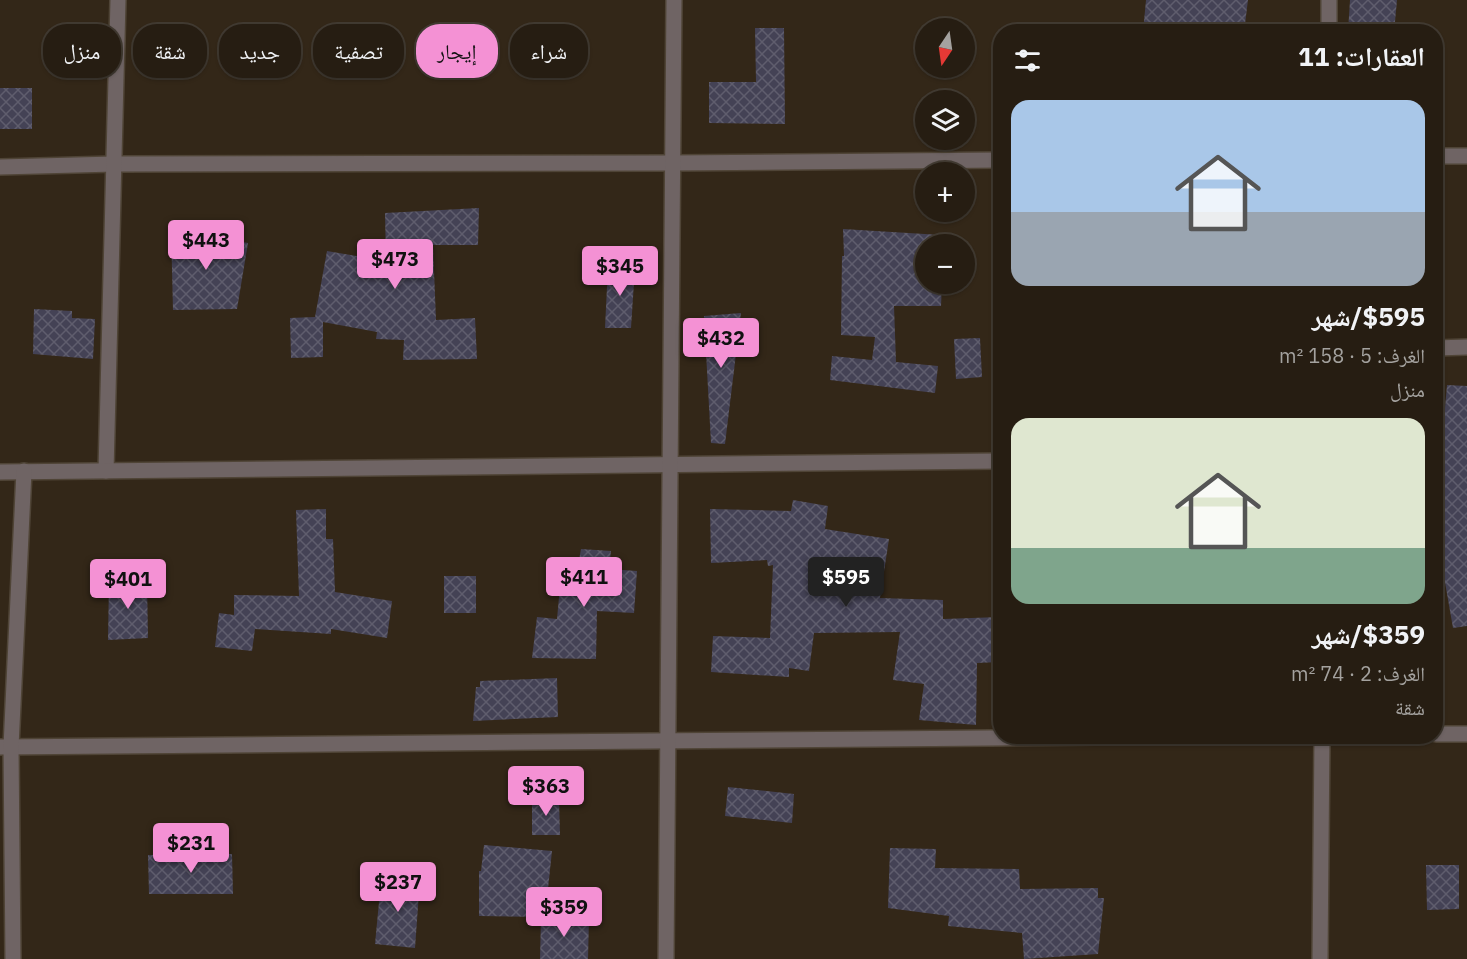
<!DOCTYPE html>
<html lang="ar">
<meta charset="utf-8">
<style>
body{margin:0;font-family:"IBM Plex Sans","Noto Naskh Arabic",sans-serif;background:#2e261b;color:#f1f3f6;direction:rtl;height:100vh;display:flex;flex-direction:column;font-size:22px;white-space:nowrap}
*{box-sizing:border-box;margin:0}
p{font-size:20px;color:#a4a29f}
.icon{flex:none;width:33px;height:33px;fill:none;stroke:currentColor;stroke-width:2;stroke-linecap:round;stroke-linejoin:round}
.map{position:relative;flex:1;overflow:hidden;direction:ltr}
.sheet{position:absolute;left:993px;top:24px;width:450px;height:720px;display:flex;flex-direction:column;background:#261d12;border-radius:24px;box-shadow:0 2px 4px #0004,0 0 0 2px #423b32;direction:rtl}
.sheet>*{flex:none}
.top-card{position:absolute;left:18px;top:24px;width:570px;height:54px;direction:rtl;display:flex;gap:12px}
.needle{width:39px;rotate:193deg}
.controls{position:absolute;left:915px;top:18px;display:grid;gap:12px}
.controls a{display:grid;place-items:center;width:60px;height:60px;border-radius:50%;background:#261d12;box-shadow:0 2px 4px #0004,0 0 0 2px #423b32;font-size:30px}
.price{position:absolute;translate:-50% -51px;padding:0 14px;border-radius:6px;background:#f491d4;color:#111;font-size:20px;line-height:39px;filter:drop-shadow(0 2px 3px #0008)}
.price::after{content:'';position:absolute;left:50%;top:36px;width:18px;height:14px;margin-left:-9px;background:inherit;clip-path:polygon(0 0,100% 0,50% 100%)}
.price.active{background:#222;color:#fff}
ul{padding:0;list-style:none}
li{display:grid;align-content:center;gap:12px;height:318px;padding:0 18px}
li span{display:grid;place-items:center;height:186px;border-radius:18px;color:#555}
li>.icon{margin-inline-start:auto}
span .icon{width:108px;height:108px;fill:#fffc;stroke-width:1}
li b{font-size:26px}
h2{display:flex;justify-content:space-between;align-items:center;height:72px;padding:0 18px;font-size:26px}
.tag{padding:0 21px;border-radius:24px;background:#261d12;box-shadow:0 2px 4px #0004,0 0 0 2px #423b32;font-size:21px;line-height:54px}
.tag.active{background:#f491d4;color:#111}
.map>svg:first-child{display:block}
.building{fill:url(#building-cross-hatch)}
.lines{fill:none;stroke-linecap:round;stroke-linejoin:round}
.minor-casing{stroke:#4f4436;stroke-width:18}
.minor{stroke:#6f6464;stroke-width:15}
</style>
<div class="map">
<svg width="1467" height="959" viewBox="0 0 1467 959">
<defs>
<pattern id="building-cross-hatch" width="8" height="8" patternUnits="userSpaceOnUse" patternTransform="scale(1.5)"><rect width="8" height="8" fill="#444255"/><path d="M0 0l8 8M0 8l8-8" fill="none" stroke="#5f5d6d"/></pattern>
</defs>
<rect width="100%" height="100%" fill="#332718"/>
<g class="building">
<polygon points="1146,0 1248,0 1244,32 1143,32"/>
<polygon points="1350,0 1397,0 1394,32 1348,32"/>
<polygon points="755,28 784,28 785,124 709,123 709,82 756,82"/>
<rect x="0" y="88" width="32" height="41"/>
<polygon points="479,208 478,245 433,245 436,320 475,318 477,359 403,360 404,340 376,339 377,332 323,322 323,357 291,358 290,318 315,317 327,251 386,261 385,213"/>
<polygon points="171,228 248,243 237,309 173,310"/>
<polygon points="843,229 941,235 941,244 926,244 926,284 942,284 941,306 894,306 896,362 938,366 935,393 830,380 832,356 872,360 875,337 841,335 842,256 844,256"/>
<polygon points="608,266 635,267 631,328 605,328"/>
<polygon points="34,309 72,311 72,318 95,319 93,359 33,354"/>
<polygon points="741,313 725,444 711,443 704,316"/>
<polygon points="980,338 982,377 956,379 954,339"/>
<polygon points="1447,385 1467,386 1467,626 1453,628 1436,531 1436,510"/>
<polygon points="793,500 828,506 825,529 889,539 880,598 943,600 943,619 1000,617 1000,662 977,663 976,725 919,720 924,684 893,680 900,632 814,633 809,671 789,668 789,677 711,672 713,636 770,638 773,565 768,566 767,560 711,563 710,509 791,511"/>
<polygon points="326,509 326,539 333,539 335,592 392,601 387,638 331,629 331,634 255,629 252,651 215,647 219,613 234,615 234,595 299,596 296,510"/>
<polygon points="581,549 611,551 609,569 637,571 634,613 597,611 596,659 532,658 537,617 557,619 561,575 576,577"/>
<rect x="444" y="576" width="32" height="37"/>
<polygon points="109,580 147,581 148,638 108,640"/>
<polygon points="557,678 558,717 473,721 476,687 480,687 480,681"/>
<polygon points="728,787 794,794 792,823 725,816"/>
<polygon points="532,799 559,799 560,835 532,835"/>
<polygon points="484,845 552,851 545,917 479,916 479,871 481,871"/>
<polygon points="890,848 936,849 935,868 1019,869 1020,889 1098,888 1098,898 1104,898 1098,954 1024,959 1022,933 948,926 949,916 888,908"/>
<polygon points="232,854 233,894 149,894 148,855"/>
<polygon points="1426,865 1459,865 1459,909 1427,910"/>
<polygon points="420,879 415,948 375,944 381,881"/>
<polygon points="541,917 589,918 588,959 540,959"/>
</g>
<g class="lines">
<defs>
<g id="minor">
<polyline points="1329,32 1329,0"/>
<polyline points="1436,156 1467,156"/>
<polyline points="0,167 114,164 672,163 1000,160"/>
<polyline points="1436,348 1467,347"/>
<polyline points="106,471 118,0"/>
<polyline points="0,472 1000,461"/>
<polyline points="1436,734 1467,734"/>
<polyline points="0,747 1204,736"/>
<polyline points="13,959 11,747 24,471"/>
<polyline points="666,959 674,0"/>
<polyline points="1320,959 1322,736"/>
</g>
</defs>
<use href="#minor" class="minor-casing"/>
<use href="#minor" class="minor"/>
</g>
</svg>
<div class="controls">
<a><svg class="needle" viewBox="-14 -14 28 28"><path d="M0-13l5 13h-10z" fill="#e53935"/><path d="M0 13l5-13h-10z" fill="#a4a29f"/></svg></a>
<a><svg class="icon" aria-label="layers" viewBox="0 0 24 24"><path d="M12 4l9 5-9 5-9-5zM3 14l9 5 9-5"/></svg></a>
<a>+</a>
<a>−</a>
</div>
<b class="price" style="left:206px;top:271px">$443</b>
<b class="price" style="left:395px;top:290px">$473</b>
<b class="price" style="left:620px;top:297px">$345</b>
<b class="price" style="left:721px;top:369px">$432</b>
<b class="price" style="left:584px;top:608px">$411</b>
<b class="price active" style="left:846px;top:608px">$595</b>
<b class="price" style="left:128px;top:610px">$401</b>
<b class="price" style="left:546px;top:817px">$363</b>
<b class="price" style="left:191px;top:874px">$231</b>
<b class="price" style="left:398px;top:913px">$237</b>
<b class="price" style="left:564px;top:938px">$359</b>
<div class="top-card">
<a class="tag">شراء</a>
<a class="tag active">إيجار</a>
<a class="tag">تصفية</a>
<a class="tag">جديد</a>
<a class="tag">شقة</a>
<a class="tag">منزل</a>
</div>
<section class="sheet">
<h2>العقارات: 11<svg class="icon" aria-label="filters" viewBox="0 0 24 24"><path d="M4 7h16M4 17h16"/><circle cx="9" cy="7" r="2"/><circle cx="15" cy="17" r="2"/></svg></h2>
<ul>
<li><span style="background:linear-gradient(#a9c7e8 60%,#9aa5b1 0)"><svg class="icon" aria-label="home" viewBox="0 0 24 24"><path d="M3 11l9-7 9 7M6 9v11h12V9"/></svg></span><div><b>$595/شهر</b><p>الغرف: 5 · 158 m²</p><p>منزل</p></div></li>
<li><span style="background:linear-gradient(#dfe7d0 70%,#7fa58c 0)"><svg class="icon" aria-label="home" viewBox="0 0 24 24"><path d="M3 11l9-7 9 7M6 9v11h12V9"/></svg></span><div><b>$359/شهر</b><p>الغرف: 2 · 74 m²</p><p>شقة</p></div></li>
</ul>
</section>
</div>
